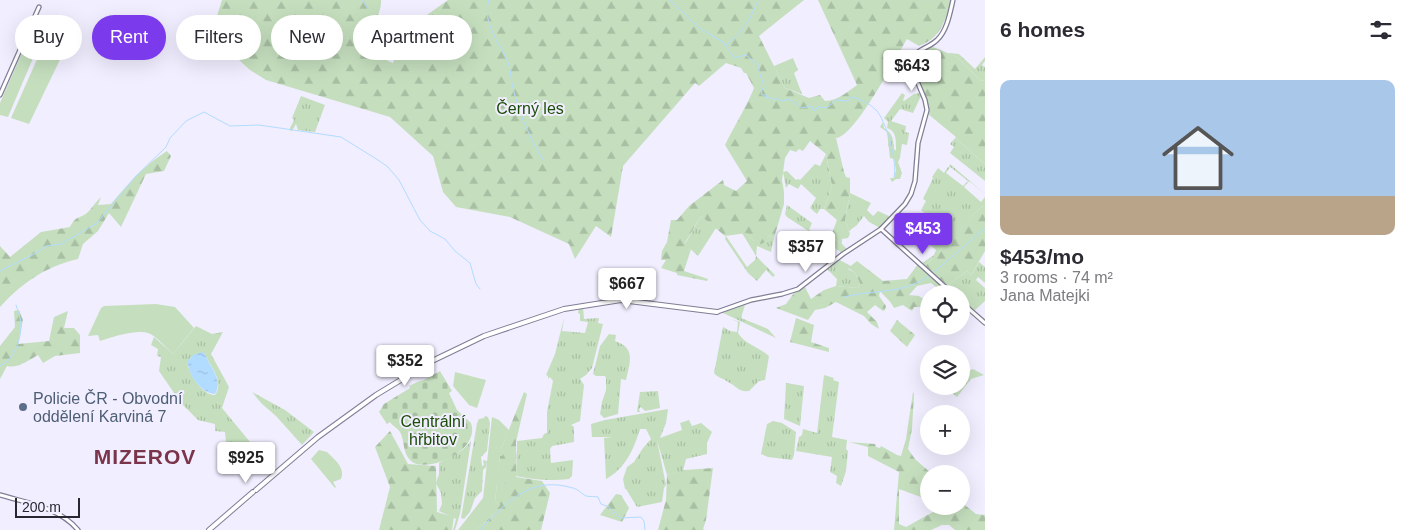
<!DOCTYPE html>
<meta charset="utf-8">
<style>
body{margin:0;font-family:Helvetica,sans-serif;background:#f2f2f3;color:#2b2b33;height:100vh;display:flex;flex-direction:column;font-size:19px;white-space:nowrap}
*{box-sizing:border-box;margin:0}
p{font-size:16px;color:#7c7c81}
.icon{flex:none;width:28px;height:28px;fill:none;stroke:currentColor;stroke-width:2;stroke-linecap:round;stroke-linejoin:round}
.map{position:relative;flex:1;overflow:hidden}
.panel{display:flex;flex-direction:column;background:#fff;width:425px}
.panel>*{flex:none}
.hud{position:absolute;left:15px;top:15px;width:475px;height:45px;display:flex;gap:10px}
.controls{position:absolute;left:920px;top:285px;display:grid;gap:10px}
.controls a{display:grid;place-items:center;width:50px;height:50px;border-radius:50%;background:#fff;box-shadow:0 5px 20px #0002;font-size:25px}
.scale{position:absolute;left:15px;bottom:12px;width:65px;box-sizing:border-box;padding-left:5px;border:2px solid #282630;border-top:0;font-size:14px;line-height:18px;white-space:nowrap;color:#282630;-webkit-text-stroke:4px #f1eeff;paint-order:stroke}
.price{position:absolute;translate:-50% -42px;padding:0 11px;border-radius:5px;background:#fff;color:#222;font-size:16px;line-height:32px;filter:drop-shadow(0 1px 2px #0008)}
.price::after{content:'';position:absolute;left:50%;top:30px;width:15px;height:11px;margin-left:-8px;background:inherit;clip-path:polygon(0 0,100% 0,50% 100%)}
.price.selected{background:#7c3aed;color:#fff}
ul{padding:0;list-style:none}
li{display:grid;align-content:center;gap:10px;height:265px;padding:0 15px}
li+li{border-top:1px solid #e1e1e2}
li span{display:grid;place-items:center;height:155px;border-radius:10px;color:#555}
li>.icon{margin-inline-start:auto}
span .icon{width:90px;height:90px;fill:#fffc;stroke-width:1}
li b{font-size:21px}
h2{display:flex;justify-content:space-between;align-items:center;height:60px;padding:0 15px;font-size:21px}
.pill{padding:0 18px;border-radius:22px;background:#fff;box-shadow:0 5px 20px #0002;font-size:18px;line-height:45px}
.pill.selected{background:#7c3aed;color:#fff}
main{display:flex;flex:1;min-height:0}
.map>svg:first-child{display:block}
.grass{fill:url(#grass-tufts);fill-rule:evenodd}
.forest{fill:url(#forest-firs)}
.cemetery{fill:url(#cemetery-stones)}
.garden{fill:#c5dfbe}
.water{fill:url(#water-ripples)}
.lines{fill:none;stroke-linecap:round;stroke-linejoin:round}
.stream{stroke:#b2dcff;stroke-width:1}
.tertiary-casing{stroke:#817d95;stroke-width:5.5}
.secondary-casing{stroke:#817d95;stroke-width:6}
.tertiary{stroke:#fff;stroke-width:3}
.secondary{stroke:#fff;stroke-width:4}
.service-dot{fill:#5c6f8a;stroke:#f1eeff;stroke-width:2}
.labels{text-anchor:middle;stroke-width:4;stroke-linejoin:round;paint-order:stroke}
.park-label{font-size:16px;fill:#1b4d06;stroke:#f1eeff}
.service-label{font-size:16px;fill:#4e5e75;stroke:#f1eeff;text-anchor:start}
.district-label{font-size:21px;font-weight:bold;letter-spacing:1px;fill:#7b354b;stroke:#f1eeff}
</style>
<main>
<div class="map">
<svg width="985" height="530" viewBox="0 0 985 530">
<defs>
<pattern id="grass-tufts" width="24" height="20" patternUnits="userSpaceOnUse" patternTransform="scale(1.25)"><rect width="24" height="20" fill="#c5dfbe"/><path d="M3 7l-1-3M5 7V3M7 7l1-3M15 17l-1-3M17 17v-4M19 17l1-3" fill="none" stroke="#a9bfa4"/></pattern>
<pattern id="forest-firs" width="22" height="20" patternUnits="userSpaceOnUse" patternTransform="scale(1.25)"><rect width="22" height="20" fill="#c5dfbe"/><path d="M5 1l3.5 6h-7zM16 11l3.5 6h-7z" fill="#a9bfa4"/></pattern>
<pattern id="cemetery-stones" width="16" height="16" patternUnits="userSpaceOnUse" patternTransform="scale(1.25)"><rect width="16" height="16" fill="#c5dfbe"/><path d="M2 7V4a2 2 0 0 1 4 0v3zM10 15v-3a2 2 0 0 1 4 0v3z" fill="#a9bfa4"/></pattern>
<pattern id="water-ripples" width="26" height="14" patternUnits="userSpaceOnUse" patternTransform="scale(1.25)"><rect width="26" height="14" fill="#b2dcff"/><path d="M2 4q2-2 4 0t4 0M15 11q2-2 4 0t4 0" fill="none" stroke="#99bddb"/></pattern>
</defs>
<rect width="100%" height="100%" fill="#f1eeff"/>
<g class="grass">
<polygon points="950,53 959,54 975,69 985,57 985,61 982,65 985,67 985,80 981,81 957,57 948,54"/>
<polygon points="793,58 798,70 794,73 802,94 785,88 774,66"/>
<path d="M902 93 905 95 903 100 904 101 914 94 919 93 921 96 913 113 900 109 891 121 906 126 905 132 909 133 907 145 902 144 900 158 898 162 902 173 900 179H896L892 182 890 178H894L896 170 894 159 890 158 887 132 880 127 883 122 884 128C893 134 893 138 894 149L896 151C896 142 897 131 887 128L888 122 884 118Z"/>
<polygon points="301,96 325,105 315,132 298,130 296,124 292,131 289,130 294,120 292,118"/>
<polygon points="955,138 985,164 985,181 950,153 954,147 950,144"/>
<polygon points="826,154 832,186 824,209 820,209 817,214 810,208 816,198 801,184 798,189 789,184 786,188 783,172 787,171 796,180 798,179 800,180 815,164 820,166"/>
<polygon points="950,164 985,194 969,181 964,187 981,202 985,197 985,205 978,210 955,235 922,208 926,201 923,199 933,178 932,177 938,168 944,173 948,167 950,167 946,173 963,186 968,181 949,166"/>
<polygon points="850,193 871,203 867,210 873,216 878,211 891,217 880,228 869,222 864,216 857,225 849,231 845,220"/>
<polygon points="787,205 812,223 809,230 825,239 831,236 842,244 847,249 842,253 787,217 785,214"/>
<polygon points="701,216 716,228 698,256 685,244"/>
<polygon points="911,223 923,232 925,230 923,228 925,226 947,243 924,267 906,250 922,263 934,255 936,250 921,237 918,237 921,234 911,225 908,227"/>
<polygon points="742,233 747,233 754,241 768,235 774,238 771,252 757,246 756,256 775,275 773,277 766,270 757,281 748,273 725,239 726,236 747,267 755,260 756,256"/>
<polygon points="838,259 851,266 848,269 855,273 860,283 858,288 836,286 837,279 827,269"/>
<polygon points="979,262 985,267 985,283 978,277 976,280 985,288 985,301 974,311 961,300 961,294 955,294 946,286 967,271 971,275"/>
<polygon points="763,299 745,305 741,318 768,329 776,338 721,312 745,303"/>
<path d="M583 307 584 319 599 318 598 323 603 324 592 368 586 375 580 379 584 385 580 421 571 425 574 427V442L552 446 550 449 551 463 573 460 572 476 569 479C550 481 536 480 516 476L517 441 542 438 544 434 547 433V412L553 381 550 377 548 379V376L546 375 555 354 564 318 562 331 585 333 588 322 580 321V314L578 313 579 308Z"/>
<path d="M731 319 740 322 738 333C746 345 759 347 769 356L765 380 759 381 749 391C738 392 738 387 728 382 723 378 718 378 714 373L723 327 730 331 737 332 738 322Z"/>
<path d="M196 326 212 334 223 332 211 354 229 387 222 408 250 442 246 445 226 442 225 432 215 431V424L198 420 181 403 159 371 161 357 157 356 158 349 151 345 154 337 173 354ZM199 353 205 354C210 367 225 381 215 395 201 394 192 377 188 366L190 358Z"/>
<path d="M609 334 616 335 615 341C636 348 630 362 626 380L621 379 618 414 604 418 600 414 602 402 606 390V378L605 376H596L593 374 600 346Z"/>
<polygon points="973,369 984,375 971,379 957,397 949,390 952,386 961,386 961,374"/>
<polygon points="824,375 834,378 833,380 839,382 832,437 847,440 846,449 848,451 846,471 841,486 836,483 837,476 830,472 832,457 796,451 799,437 802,435 803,429 817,433"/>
<polygon points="786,383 804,386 800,426 784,419"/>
<polygon points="658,391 660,408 645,411 641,407 639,409 640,412 637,412 640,392"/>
<polygon points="252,392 285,410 314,432 302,445 276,416 262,404"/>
<path d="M668 409 666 423 660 438 682 430 680 423 689 420 692 426 701 423 712 432 707 443V454L686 459 683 471 667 475 657 440 666 485 664 488 662 502 637 507 626 489H625L623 479 627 467 634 462 643 448 651 439 646 429H640C634 449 625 469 606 479L604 438 612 437H592L591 424 605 420Z"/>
<polygon points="485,416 488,417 490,423 487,451 481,457 482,466 484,465 483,460 487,461 486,467 483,470 482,491 475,498 470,512 464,519 461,518 477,423 479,419 484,418"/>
<polygon points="773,421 782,423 796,432 794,455 792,460 768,457 761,454 767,424"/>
<path d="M471 441 460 514 455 530H453L456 519 439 511 442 504 441 493 436 483 439 474V463C451 456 462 453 471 441Z"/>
</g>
<g class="forest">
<path d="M222 0H381C382 13 372 24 369 36 373 47 382 60 393 63L403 32 448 0H804L759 36 785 88 809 98 820 95 825 101C837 101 847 92 857 85L818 0H951C946 20 940 39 919 46L907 39C896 57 855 137 836 138L844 172 846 177 850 178V193L845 220 850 234 848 238 842 239V244L831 236 837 220 824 209 832 186 826 154 810 141 803 151 799 149 796 152 790 150 785 158 782 180 784 192V204L774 238 768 235 765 242 761 244 754 241 747 233 725 236 701 216 685 243 691 249 684 271 708 279 707 281 677 275V273L661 268 666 260H661L662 251 667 242 671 220H677L689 206 723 180 724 185 736 191 747 181 725 145C734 126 746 108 754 88L746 73H744L741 68 726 63 699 86 695 83 623 166 611 237 596 226 575 259 569 244 510 217 456 207 443 192 433 156 390 117 266 80 250 70 226 48 209 42Z"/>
<path d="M933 47 957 57 981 81 985 80V164L955 138 956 137 928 114C929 99 910 68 916 57 919 52 927 49 933 47Z"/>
<path d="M167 151 171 156 164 171 146 174 121 227 109 213 98 231 83 244 78 259C45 267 23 282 0 307V246L10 257 41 232 70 227C76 214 82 219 89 211 93 206 96 202 101 197L98 205 111 204C130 182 141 168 167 151Z"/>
<polygon points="985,205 985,251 971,275 967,271 946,286 925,266 947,243 925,226 923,228 913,221 916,217 926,224 927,223 943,236 946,235 945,230 921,210 922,208 955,234 978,210"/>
<path d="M857 261 883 281 907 279 918 264 951 294H945L931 283 917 286 909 295 919 296 928 302 923 307H914L912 311 903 305 894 308C890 300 885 297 880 291L879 296 886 306 885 310 883 311 875 305 867 312 877 322 879 329 871 324 864 316 836 302 825 308 815 310 808 320 776 308 786 304 794 293 805 287 811 299 824 290 836 286 858 288 860 283 855 273 848 268Z"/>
<path d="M19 310 23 320 18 344 49 341 54 317 68 311 64 328H74L80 335V353L55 356 43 363 38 355C29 360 17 369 7 366L0 379V346L15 327 14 311Z"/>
<polygon points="796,318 814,325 811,342 829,348 829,352 790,342"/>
<polygon points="897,320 915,335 907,347 890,331"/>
<polygon points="524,392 527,394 516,442 516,477 542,481 550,493 541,530 476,530 493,515 494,505 498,507 500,505 495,501 497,483 504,485 505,478 497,480 500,456 503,452 501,451 501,449"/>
<polygon points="913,392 914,394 912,429 908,449 915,459 932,474 929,474 929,500 899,489 899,524 906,527 933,512 936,509 936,506 961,506 961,502 976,514 985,515 985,530 955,530 949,525 942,525 931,530 894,530 899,472 868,456 868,447 849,442 875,444 876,447 880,448 881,446 897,455 901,456 906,439"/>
<polygon points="390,431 408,464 436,466 437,512 454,517 452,530 379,530 390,487 375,447"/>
<polygon points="713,468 706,520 703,529 705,530 658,530 666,500 667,475 685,470"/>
<polygon points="616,494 621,495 629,508 622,522 600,515"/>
</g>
<path class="cemetery" d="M440 371 452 391 449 393 457 410 471 423C481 452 425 474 411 461 402 453 405 440 400 432 398 429 392 425 390 422L387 424 379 412 384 404 410 388 409 386 417 382 424 380Z"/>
<g class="garden">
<polygon points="31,32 42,37 8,117 0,115 0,103"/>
<polygon points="46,39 66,47 29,124 11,118"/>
<path d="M156 304 175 307 194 328 173 354C166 348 157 336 148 333 136 329 112 337 100 341L98 335 88 336 101 308 104 306Z"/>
<polygon points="455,372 486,380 477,408 469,405 453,386"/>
<polygon points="492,417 499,420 509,430 501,449 501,451 504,452 502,456 500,456 498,476 506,478 504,485 497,484 495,501 500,505 498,508 494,505 494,508 496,510 493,515 476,530 458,530 483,498"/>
<path d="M319 450 327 452C334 459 346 468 341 479L333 482 336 487 335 488 311 459Z"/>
</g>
<path class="water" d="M202 352 205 354C210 368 224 380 215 394 202 394 187 374 188 361L193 355Z"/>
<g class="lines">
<g class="stream">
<polyline points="362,0 368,9"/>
<path d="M489 0C481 23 501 44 509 65 511 73 511 81 513 88 519 114 530 138 543 160"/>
<polyline points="670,0 699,28 723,42 734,58 746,55 759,66 759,71 764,86 761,92 762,95 766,95 767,98 769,97 773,100 776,98 782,101 787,99 792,101"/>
<path d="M726 45C740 36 753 15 758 0"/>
<path d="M793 101C806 109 795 109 812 106V109L815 111 818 106 821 108 828 107 836 100 848 101 851 97C859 98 870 104 876 110 886 120 898 163 894 177"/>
<polyline points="0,271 38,252 46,246 61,244 97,223 135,177 166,147 170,138 186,121 204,112 230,126 259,125 341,137 378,160 388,167 399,180 420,220 430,231 445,239 455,251 470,263 476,284 480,289"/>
<polyline points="933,273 985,228"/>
<path d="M844 297C875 289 901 295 929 276"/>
<path d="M0 366C14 360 21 340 21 325 21 319 18 311 16 305"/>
<path d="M479 530C507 503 529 475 573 488 578 489 582 494 586 496 590 497 595 496 598 497L601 504 609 507 620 518 641 517 644 521 645 530"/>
</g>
<defs>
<g id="tertiary">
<polyline points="0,95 39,7"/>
<polyline points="881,229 953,294"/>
<polyline points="961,302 985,323"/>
<path d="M717 312 751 300 782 294 798 289 843 254 881 229 905 204 911 194 915 181 918 143 927 110 925 100 917 81 912 60C916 49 929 48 937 40 947 31 950 13 953 0"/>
<path d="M0 495C27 503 59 507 78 530"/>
</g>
<g id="secondary">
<polyline points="256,490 318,437 376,395 432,361 484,336 564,309 621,300 717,312"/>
<polyline points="209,530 253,492"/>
</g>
</defs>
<use href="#tertiary" class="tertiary-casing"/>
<use href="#secondary" class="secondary-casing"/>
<use href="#tertiary" class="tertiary"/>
<use href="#secondary" class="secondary"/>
</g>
<circle class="service-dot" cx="23" cy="407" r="5"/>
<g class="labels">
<g class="park-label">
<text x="530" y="114">Černý les</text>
<text x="433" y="427">Centrální<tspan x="433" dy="18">hřbitov</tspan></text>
</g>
<g class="service-label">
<text x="33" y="404">Policie ČR - Obvodní<tspan x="33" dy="18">oddělení Karviná 7</tspan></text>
</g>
<g class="district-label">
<text x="145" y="464">MIZEROV</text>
</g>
</g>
</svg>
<div class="controls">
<a><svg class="icon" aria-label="locate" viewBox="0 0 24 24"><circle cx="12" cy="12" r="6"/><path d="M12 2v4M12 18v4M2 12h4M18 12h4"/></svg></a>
<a><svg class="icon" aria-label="layers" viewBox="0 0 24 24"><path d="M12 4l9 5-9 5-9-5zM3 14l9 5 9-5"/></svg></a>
<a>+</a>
<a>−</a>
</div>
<div class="scale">200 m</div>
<b class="price" style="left:912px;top:92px">$643</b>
<b class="price selected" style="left:923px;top:255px">$453</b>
<b class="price" style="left:806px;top:273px">$357</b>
<b class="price" style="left:627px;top:310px">$667</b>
<b class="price" style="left:405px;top:387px">$352</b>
<b class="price" style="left:246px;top:484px">$925</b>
<div class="hud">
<a class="pill">Buy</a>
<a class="pill selected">Rent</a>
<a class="pill">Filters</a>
<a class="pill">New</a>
<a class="pill">Apartment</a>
</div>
</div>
<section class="panel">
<h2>6 homes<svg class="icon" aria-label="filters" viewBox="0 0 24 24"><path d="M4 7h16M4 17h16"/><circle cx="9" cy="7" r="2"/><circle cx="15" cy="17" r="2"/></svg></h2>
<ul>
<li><span style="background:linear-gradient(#a9c7e8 75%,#b9a48a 0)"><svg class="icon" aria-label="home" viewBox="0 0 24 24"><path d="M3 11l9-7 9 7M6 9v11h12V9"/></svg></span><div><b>$453/mo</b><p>3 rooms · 74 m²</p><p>Jana Matejki</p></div></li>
</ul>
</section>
</main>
